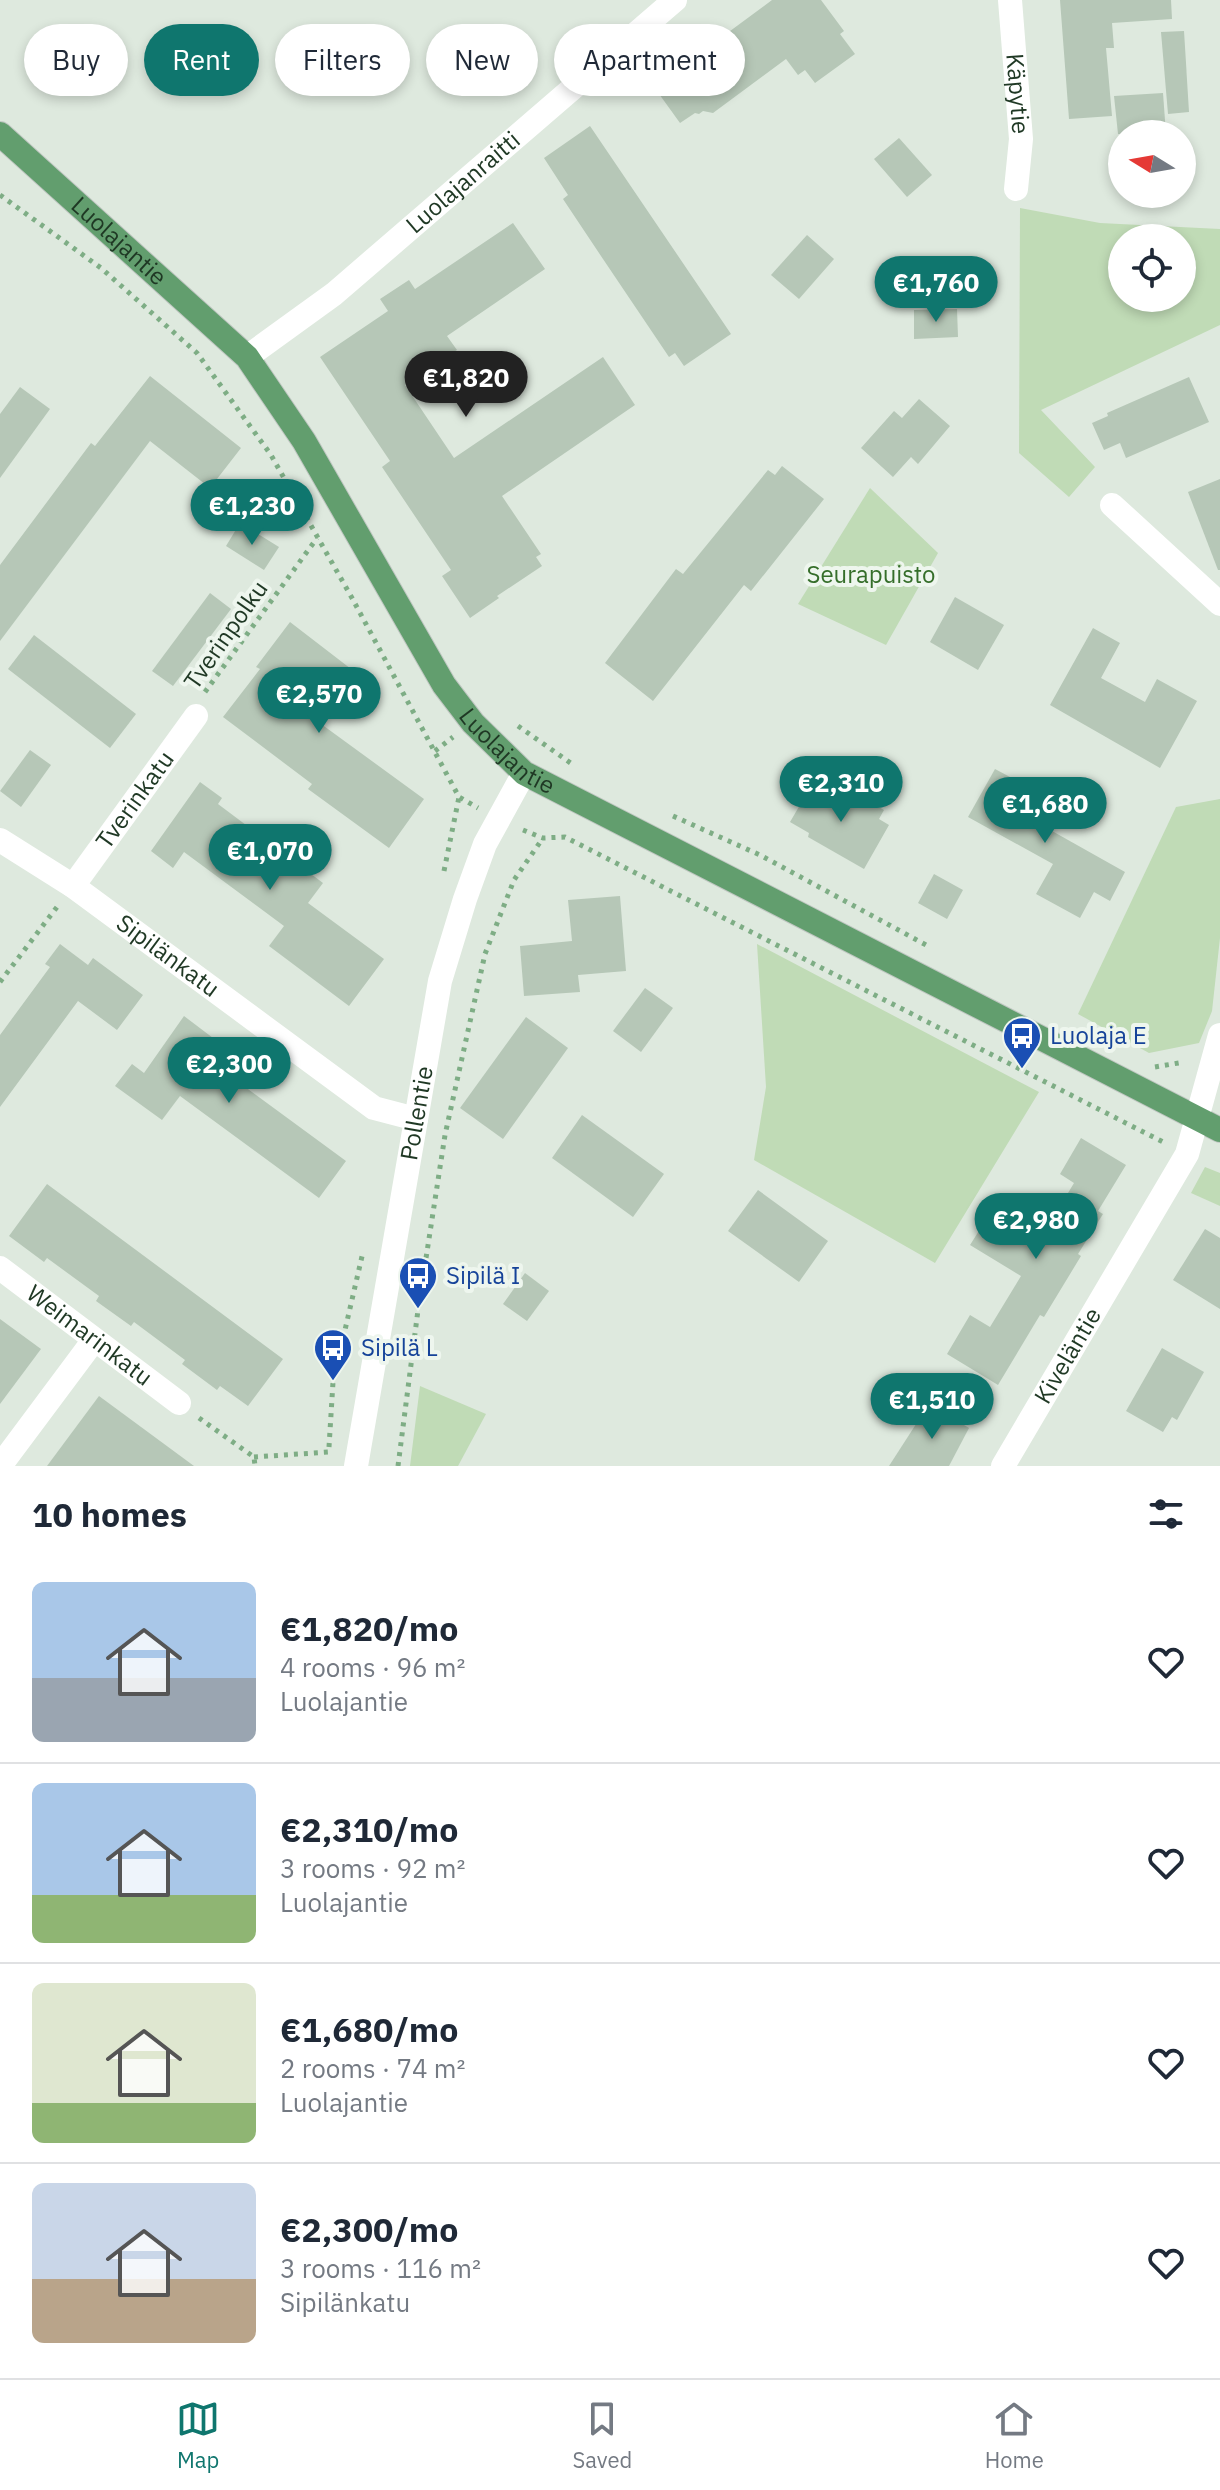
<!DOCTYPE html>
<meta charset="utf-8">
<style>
body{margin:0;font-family:"IBM Plex Sans",sans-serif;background:#f6f6f7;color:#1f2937;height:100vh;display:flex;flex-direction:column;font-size:30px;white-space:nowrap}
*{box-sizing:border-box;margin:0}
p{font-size:26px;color:#747a83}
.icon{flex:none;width:44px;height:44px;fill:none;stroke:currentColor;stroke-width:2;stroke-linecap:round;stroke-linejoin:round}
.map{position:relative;height:1466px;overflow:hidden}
.side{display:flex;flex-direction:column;background:#fff;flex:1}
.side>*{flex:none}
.hud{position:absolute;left:24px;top:24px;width:800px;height:72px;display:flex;gap:16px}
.needle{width:52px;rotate:281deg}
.buttons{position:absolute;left:1108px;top:120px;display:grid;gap:16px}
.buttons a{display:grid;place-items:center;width:88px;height:88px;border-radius:50%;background:#fff;box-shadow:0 4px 12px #0003;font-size:40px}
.price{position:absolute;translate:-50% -68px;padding:0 18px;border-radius:28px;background:#0f766e;color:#fff;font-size:26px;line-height:52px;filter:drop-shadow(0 2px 4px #0008)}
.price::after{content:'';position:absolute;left:50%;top:48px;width:24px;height:18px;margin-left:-12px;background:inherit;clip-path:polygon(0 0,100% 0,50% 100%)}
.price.on{background:#222;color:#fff}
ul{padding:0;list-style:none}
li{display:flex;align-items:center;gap:24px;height:200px;padding:0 32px}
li+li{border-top:2px solid #e0e1e3}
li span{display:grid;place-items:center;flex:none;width:224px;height:160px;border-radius:12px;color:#555}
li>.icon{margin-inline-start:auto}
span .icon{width:96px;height:96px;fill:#fffc;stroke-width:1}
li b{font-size:34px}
h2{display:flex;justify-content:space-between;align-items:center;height:96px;padding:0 32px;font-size:34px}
.chip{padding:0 28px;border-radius:36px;background:#fff;box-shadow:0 4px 12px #0003;font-size:28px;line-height:72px}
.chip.on{background:#0f766e;color:#fff}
.tab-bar{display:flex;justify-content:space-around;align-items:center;height:112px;border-top:2px solid #e0e1e3;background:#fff;font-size:22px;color:#747a83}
.tab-bar a{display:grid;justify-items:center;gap:4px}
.tab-bar .on{color:#0f766e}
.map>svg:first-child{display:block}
.green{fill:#c0dbb6;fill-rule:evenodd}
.building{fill:#b6c7b7}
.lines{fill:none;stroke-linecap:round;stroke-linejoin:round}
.major-casing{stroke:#c0c7c2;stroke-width:26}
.path{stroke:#7ead85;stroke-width:5;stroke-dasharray:4 6;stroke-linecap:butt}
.minor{stroke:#fff;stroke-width:24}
.major{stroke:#629e6e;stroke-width:24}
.labels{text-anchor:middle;stroke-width:8;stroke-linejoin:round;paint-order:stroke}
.street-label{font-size:24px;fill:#1f3824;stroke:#eef6ee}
.park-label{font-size:24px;fill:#356e2a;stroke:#eef6ee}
.transit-label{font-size:24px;fill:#164399;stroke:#eef6ee;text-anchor:start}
</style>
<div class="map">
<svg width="1220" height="1466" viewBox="0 0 1220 1466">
<rect width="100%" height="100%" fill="#dee9de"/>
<g class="green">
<path d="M1020 208 1100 223 1220 229V325L1041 410 1095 467 1069 497 1019 453ZM1182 238V298H1122V238Z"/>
<polygon points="870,488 938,553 886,645 798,604"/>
<polygon points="1220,799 1220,938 1212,1011 1199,1043 1149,1053 1078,1014 1176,807"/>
<polygon points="757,944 1039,1092 935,1263 754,1160 766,1087"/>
<polygon points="1205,1167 1220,1173 1220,1206 1191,1193"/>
<polygon points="420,1386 486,1414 458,1466 410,1466"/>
</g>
<g class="building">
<polygon points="772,0 821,0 844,31 840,34 855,54 815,83 805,70 798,75 786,59 713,113 703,111 699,114 695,113 680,123 649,80 674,62 684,65"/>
<polygon points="1060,0 1171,0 1172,19 1112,23 1114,48 1106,48 1112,116 1069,119"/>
<polygon points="1184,31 1189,112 1168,114 1161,32"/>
<polygon points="1163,93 1166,134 1118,134 1114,96"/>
<polygon points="590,126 731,334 684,366 675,353 669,357 603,259 563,199 568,195 544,158"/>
<polygon points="899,138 932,175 907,197 874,159"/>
<polygon points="513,223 545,269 447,336 457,350 405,385 454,458 603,357 635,405 502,496 541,554 536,557 542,566 497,596 499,598 470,618 442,576 451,570 382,467 390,461 320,357 388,311 380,299 409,280 415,289"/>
<polygon points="807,235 834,259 799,299 771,275"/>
<polygon points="957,309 958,337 914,339 914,310"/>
<polygon points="150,376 241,448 210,488 150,441 0,641 0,565 91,443 95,446"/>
<polygon points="1189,377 1209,422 1126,458 1120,443 1104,450 1092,423 1108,416 1107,413"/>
<polygon points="20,387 50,409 0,478 0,414"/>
<polygon points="919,399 950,426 918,464 911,457 893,477 861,448 894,411 902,418"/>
<polygon points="782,466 824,499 751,591 744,585 653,701 605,663 676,569 683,574 768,470 775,475"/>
<polygon points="1220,479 1220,570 1218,570 1188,492"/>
<polygon points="240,523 279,547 264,570 226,546"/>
<polygon points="210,593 231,609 173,686 152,671"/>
<polygon points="955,597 1004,625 978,670 930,642"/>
<polygon points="290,622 355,672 317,721 424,799 389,848 308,789 312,784 223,717 260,669 256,667"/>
<polygon points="1093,628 1120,643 1101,678 1145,702 1157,679 1197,701 1160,768 1050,705"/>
<polygon points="34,635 136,714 110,748 8,669"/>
<polygon points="30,750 51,765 21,807 0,791"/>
<polygon points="995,769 1049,798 1036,822 1125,872 1110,901 1094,892 1080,918 1036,894 1053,864 968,817"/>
<polygon points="814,781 858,807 863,798 884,810 879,819 889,825 864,869 808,837 809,833 790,822"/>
<polygon points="200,782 222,798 218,804 323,883 308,903 384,959 349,1006 269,946 284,926 184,852 173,868 151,851"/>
<polygon points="934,874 963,890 947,919 918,903"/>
<polygon points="620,896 626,971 578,975 580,992 524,996 520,946 572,941 568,900"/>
<polygon points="60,944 88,965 93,958 143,995 117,1030 78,1001 0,1107 0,1035 50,967 45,964"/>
<polygon points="645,988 673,1008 641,1052 613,1031"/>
<polygon points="184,1016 217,1041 212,1048 244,1071 237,1081 346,1161 319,1198 180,1096 162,1120 115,1086 132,1064 144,1073"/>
<polygon points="526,1017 568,1048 503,1139 460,1108"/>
<polygon points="582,1115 664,1174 633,1217 552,1158"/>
<polygon points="1081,1138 1126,1165 1098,1211 1103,1214 1078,1254 1081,1256 1044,1317 1040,1315 998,1385 947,1354 970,1315 990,1327 1021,1276 970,1245 996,1204 1044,1233 1074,1183 1060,1174"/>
<polygon points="47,1184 283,1359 248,1406 220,1386 217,1390 182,1364 185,1360 134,1322 131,1326 96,1301 99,1296 47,1258 44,1262 9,1236"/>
<polygon points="758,1190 828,1241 799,1282 728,1231"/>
<polygon points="1205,1229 1220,1238 1220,1309 1173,1280"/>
<polygon points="525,1273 549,1291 527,1321 503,1304"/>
<polygon points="0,1319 41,1349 0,1404"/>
<polygon points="1162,1348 1204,1372 1177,1420 1172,1417 1163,1432 1126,1411"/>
<polygon points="99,1396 194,1466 47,1466"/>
<polygon points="929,1404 969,1428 949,1466 889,1466"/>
</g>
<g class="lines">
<defs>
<g id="major">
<path id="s8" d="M0 134 247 357 304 441 444 685 473 723 524 773 1220 1130"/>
</g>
</defs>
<use href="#major" class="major-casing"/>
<g class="path">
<polyline points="0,195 101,268 197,353 271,455 352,598 459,797 478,808"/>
<polyline points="205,692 317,538"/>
<polyline points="518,726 572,764"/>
<polyline points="435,751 453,737"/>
<polyline points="673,816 760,855 928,946"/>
<polyline points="523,830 543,838 565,837 1165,1143"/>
<polyline points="444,871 459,797"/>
<polyline points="0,982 57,907"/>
<polyline points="1155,1067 1184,1062"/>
<polyline points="199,1418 254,1457 255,1466"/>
<polyline points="329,1447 333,1382 363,1252"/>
<polyline points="254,1457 329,1452"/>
<polyline points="398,1466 418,1310 445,1135 485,954 514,880 543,838"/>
</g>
<g class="minor">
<path id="s1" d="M1010 0 1021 139 1016 189"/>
<path id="s2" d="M247 357 334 294 675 0"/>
<polyline points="1112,505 1220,604"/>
<path id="s3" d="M0 840 73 886 374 1108 416 1119"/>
<path id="s4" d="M73 886 196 716"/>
<path id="s5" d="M0 1268 179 1403"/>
<polyline points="0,1466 94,1340"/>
<path id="s6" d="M356 1466 440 981 465 899 485 844 524 773"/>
<path id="s7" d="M1003 1466 1187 1154 1220 1035"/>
</g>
<use href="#major" class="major"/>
</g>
<defs>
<symbol id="bus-pin" viewBox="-11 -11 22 30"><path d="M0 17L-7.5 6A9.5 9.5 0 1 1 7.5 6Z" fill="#1a4fb4" stroke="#eef6ee"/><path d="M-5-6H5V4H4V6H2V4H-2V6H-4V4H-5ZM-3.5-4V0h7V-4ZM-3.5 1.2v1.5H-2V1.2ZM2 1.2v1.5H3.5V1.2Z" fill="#fff"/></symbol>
</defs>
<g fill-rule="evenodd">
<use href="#bus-pin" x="1000" y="1014" width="44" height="60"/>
<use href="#bus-pin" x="396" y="1254" width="44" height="60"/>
<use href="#bus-pin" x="311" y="1326" width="44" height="60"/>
</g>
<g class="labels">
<g class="street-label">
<text dy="8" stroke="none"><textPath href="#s1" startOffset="94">Käpytie</textPath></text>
<text dy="8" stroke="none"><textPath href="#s2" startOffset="278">Luolajanraitti</textPath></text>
<text dy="8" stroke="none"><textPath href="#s8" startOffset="160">Luolajantie</textPath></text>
<text transform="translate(226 635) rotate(-55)" y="8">Tverinpolku</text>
<text dy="8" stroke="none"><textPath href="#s8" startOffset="808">Luolajantie</textPath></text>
<text dy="8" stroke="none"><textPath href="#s4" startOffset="106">Tverinkatu</textPath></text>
<text dy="8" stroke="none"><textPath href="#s3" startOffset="204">Sipilänkatu</textPath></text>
<text dy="8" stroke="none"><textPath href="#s6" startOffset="358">Pollentie</textPath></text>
<text dy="8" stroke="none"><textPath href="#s5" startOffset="112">Weimarinkatu</textPath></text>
<text dy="8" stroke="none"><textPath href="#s7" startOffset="128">Kiveläntie</textPath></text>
</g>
<g class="park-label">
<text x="871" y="583">Seurapuisto</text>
</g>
<g class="transit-label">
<text x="1050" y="1044">Luolaja E</text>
<text x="446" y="1284">Sipilä I</text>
<text x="361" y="1356">Sipilä L</text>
</g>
</g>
</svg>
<div class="buttons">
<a><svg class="needle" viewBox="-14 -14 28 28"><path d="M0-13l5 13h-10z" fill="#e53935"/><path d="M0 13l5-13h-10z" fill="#747a83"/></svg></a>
<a><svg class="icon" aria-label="locate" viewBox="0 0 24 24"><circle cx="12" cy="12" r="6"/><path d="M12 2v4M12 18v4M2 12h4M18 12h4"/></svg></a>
</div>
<b class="price" style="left:936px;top:324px">€1,760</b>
<b class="price on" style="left:466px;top:419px">€1,820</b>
<b class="price" style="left:252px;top:547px">€1,230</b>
<b class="price" style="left:319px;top:735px">€2,570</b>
<b class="price" style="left:841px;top:824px">€2,310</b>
<b class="price" style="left:1045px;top:845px">€1,680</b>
<b class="price" style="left:270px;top:892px">€1,070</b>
<b class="price" style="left:229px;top:1105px">€2,300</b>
<b class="price" style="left:1036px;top:1261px">€2,980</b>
<b class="price" style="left:932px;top:1441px">€1,510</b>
<div class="hud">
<a class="chip">Buy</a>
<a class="chip on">Rent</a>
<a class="chip">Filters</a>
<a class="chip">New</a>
<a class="chip">Apartment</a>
</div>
</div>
<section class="side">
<h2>10 homes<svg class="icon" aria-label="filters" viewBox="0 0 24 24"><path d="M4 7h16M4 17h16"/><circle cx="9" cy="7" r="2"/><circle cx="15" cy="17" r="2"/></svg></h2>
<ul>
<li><span style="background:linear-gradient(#a9c7e8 60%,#9aa5b1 0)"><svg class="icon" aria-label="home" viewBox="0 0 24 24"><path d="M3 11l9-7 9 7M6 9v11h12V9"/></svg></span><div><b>€1,820/mo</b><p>4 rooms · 96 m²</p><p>Luolajantie</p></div><svg class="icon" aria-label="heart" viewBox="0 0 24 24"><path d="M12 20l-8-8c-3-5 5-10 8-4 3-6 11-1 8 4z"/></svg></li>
<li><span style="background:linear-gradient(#a9c7e8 70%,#8fb573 0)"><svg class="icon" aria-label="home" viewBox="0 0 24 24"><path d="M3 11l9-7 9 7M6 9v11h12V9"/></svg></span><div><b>€2,310/mo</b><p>3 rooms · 92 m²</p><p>Luolajantie</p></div><svg class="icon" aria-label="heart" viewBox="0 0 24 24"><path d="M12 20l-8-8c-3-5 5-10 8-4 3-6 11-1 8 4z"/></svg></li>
<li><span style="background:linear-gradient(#dfe7d0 75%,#8fb573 0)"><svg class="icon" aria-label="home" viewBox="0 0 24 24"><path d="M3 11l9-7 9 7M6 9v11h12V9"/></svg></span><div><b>€1,680/mo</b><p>2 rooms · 74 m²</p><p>Luolajantie</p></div><svg class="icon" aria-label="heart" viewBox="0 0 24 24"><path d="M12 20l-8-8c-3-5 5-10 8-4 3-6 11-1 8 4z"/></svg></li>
<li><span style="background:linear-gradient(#c9d6e8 60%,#b9a48a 0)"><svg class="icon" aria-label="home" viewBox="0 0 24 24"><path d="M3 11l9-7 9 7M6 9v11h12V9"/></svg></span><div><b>€2,300/mo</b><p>3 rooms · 116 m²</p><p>Sipilänkatu</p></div><svg class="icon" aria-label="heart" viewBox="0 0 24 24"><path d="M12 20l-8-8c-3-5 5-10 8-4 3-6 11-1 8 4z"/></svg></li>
</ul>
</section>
<nav class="tab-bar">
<a class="on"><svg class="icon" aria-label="map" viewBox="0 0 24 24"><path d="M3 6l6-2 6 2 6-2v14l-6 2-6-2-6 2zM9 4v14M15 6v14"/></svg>Map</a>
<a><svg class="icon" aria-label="saved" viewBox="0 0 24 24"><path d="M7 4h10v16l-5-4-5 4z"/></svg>Saved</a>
<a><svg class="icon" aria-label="home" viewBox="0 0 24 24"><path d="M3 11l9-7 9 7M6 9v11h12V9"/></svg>Home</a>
</nav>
